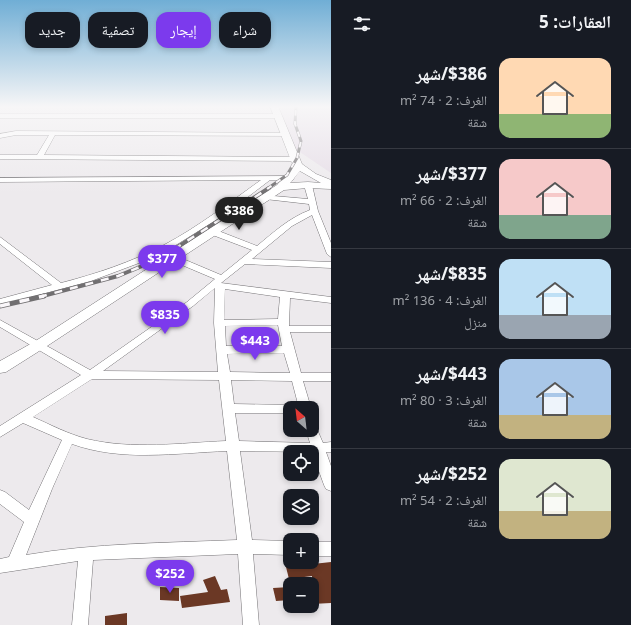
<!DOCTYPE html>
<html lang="ar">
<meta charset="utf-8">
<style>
body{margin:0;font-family:"Noto Sans","Noto Naskh Arabic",sans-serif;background:#242831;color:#f1f3f6;direction:rtl;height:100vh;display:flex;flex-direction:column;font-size:15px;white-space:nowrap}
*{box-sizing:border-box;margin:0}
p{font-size:13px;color:#9ea1a6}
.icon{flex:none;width:22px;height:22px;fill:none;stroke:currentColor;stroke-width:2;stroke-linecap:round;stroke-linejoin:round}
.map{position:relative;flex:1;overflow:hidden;direction:ltr}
.details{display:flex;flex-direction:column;background:#171b24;width:300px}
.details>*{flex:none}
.hud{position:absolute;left:12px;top:12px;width:259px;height:36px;direction:rtl;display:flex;gap:8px}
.needle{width:26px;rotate:332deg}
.buttons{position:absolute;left:283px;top:401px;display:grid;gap:8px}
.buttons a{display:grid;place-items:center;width:36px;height:36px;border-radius:8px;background:#171b24;box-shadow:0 2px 6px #0003;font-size:20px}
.price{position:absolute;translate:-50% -34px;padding:0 9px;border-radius:14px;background:#7c3aed;color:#fff;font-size:13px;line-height:26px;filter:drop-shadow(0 1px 2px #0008)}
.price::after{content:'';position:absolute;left:50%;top:24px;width:12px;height:9px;margin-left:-6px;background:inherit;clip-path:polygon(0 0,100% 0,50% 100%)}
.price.on{background:#222;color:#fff}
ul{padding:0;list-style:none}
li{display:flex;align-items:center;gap:12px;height:100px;padding:0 20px}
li+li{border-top:1px solid #363941}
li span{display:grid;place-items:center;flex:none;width:112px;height:80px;border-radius:12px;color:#555}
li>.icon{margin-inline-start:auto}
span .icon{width:48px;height:48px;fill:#fffc;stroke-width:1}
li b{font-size:17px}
h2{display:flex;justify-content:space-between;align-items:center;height:48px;padding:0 20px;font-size:17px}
.tag{padding:0 14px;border-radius:12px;background:#171b24;box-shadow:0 2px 6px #0003;font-size:14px;line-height:36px}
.tag.on{background:#7c3aed;color:#fff}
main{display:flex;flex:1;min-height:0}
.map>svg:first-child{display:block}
.built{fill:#e6dde7}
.building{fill:#6b3825}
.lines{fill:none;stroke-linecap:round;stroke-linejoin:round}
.street-casing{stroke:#757376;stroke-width:1}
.secondary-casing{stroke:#757376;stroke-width:1}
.street{fill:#fff;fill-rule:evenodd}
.secondary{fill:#fff;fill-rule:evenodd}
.rail-far2-casing{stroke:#716f71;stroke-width:3}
.rail-far1-casing{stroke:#716f71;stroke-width:4}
.rail-casing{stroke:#716f71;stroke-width:5}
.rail-far2{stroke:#faf7fa;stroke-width:2;stroke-dasharray:5.5;stroke-linecap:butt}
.rail-far1{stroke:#faf7fa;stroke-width:2.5;stroke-dasharray:8;stroke-linecap:butt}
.rail{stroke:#faf7fa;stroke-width:3.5;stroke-dasharray:10;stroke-linecap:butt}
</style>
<main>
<section class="details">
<h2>العقارات: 5<svg class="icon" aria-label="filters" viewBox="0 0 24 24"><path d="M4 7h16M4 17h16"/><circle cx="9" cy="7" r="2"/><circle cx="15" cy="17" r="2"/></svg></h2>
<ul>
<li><span style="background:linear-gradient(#ffd9b3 70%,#8fb573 0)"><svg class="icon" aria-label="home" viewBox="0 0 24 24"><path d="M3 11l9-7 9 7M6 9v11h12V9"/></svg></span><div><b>$386/شهر</b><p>الغرف: 2 · 74 m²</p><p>شقة</p></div></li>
<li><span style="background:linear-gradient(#f6c9c9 70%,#7fa58c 0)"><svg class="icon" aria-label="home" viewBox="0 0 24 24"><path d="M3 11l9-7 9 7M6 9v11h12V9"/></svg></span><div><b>$377/شهر</b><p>الغرف: 2 · 66 m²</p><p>شقة</p></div></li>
<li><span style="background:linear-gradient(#bfe0f5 70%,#9aa5b1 0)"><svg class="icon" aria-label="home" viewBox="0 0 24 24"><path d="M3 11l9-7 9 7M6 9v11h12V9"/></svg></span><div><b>$835/شهر</b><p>الغرف: 4 · 136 m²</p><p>منزل</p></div></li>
<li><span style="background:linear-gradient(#a9c7e8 70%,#c2b280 0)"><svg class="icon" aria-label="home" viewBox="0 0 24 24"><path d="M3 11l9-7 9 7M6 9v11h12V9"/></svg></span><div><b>$443/شهر</b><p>الغرف: 3 · 80 m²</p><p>شقة</p></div></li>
<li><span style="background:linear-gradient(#dfe7d0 65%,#c2b280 0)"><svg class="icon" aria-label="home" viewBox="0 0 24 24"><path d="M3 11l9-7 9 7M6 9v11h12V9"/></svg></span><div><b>$252/شهر</b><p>الغرف: 2 · 54 m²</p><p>شقة</p></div></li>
</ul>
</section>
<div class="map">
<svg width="331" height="625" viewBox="0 0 331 625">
<rect width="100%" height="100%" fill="#edeaed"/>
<polygon class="built" points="279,106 331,106 331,173 294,148"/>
<g class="building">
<polygon points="331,562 331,603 312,604 312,576 289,579 286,567"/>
<polygon points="215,576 221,590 227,589 230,602 182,608 180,596 208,592 203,580"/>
<polygon points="160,587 179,588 179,601 160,600"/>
<polygon points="290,587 290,600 276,601 273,588"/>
<polygon points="127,613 127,625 105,625 105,616"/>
</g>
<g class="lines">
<defs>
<g id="street">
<polygon points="0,114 278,114 281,116 278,118 0,118"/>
<polygon points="16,131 286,133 288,134 288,136 55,135 44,155 295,157 298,159 295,161 0,159 0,155 37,155 49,135 16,135 0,138 0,134"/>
<path d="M290 176 294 178 293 180H270L224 215 171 248 147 260 91 281 0 305V299L52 285 0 244V237L61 283C96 274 132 262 164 245 198 227 229 203 261 180L0 182V178Z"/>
<path d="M305 183H311L312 185 318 211 331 243V257L327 254 312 215 292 226 252 259 331 262V268L245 264 221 283 331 297V303L290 298 289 326H331V332H290L301 373H331V381H303L311 408H299L292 381 231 380 234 404 290 405 295 408H290V413H235L239 441 310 443 306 430H312V425L316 427 323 443 331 442V452H326L331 466V491L326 489 324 485 312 452 240 451 252 540 290 541V555L253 554 259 625H243L238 554 93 560 88 625H72L78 561 0 573V559L9 557 24 522 0 504V490L5 492 29 510 62 440 23 423 0 437V426L81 375 0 327V320L90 370 187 302 215 279 170 260 169 258 170 256H176L221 275 252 250 210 234 209 232 210 230H216L257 246C274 232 289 218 310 210L309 204 265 199 261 197 262 195 308 199 304 185ZM215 288 214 323 218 372 103 371 193 306ZM225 289 280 297 278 319 224 320ZM278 325 282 346H226L225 326ZM284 353 290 373 230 372 227 354ZM92 379 219 380 226 441C180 443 133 450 87 439 68 434 51 425 33 417ZM72 444C122 462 175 453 227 451L237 540C166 543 95 543 26 555L52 489Z"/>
<rect x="312" y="542" width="19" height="14"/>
</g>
<path id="secondary" d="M270 106H278L302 164 316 174 331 180V189L308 188 284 190 44 348 6 372 0 373V361L34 342 277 185 293 166ZM300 171 321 183 308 182 290 183Z"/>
</defs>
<use href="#street" class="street-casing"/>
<use href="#secondary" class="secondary-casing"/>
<use href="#street" class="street"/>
<use href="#secondary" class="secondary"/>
<defs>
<polyline id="rail-far2" points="267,189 287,175 297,158 301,141 295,124 296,106"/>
<polyline id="rail-far1" points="39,297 118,276 159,259 269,188"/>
<polyline id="rail" points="0,306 44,296"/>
</defs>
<use href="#rail-far2" class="rail-far2-casing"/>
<use href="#rail-far1" class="rail-far1-casing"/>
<use href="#rail" class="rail-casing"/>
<use href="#rail-far2" class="rail-far2"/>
<use href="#rail-far1" class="rail-far1"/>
<use href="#rail" class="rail"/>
</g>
<linearGradient id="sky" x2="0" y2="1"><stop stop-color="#70aed5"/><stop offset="0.55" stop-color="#f7f6f7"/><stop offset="1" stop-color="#f7f6f7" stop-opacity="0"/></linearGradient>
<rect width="331" height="194" fill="url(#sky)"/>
</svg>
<div class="buttons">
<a><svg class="needle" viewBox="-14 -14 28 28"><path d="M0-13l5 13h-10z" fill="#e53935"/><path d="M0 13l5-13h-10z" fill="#9ea1a6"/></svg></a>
<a><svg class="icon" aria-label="locate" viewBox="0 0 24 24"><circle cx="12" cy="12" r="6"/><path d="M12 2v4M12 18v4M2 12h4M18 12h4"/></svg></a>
<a><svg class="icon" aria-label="layers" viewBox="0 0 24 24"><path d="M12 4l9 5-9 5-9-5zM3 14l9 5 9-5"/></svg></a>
<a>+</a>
<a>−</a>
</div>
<b class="price on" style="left:239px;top:231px">$386</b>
<b class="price" style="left:162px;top:279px">$377</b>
<b class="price" style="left:165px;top:335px">$835</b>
<b class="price" style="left:255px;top:361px">$443</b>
<b class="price" style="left:170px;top:594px">$252</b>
<div class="hud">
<a class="tag">شراء</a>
<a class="tag on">إيجار</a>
<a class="tag">تصفية</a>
<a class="tag">جديد</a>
</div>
</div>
</main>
